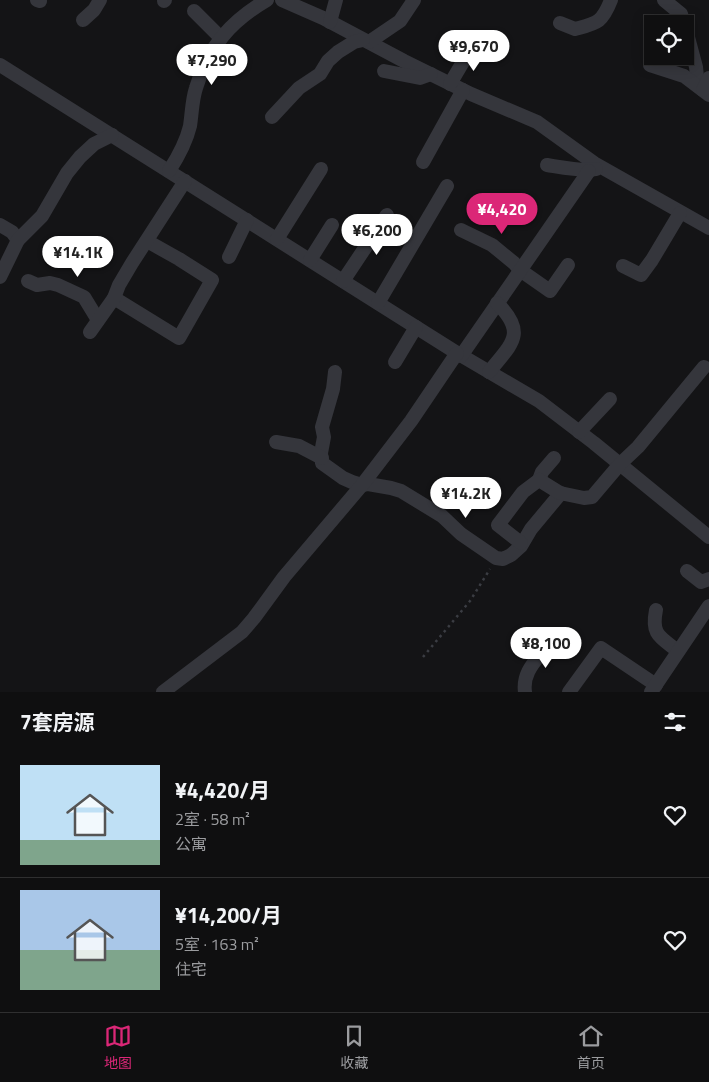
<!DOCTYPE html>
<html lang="zh">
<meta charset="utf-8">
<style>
body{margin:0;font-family:"Titillium Web","Noto Sans SC",sans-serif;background:#181819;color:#f1f3f6;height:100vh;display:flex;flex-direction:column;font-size:19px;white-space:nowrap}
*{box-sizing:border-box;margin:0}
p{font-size:16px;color:#9b9c9f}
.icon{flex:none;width:28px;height:28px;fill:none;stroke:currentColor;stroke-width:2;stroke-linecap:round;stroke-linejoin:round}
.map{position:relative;height:692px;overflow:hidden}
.drawer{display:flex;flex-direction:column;background:#0f0f10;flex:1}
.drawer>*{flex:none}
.controls{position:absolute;left:644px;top:15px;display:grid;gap:10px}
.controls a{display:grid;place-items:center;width:50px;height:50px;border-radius:0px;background:#0f0f10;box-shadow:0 2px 12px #0003,0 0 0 1px #2f2f30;font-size:25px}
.price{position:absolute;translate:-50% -42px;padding:0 11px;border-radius:18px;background:#fff;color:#222;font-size:16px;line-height:32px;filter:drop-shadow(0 1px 2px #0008)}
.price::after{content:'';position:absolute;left:50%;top:30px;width:15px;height:11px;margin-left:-8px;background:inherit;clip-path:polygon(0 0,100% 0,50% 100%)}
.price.on{background:#db2777;color:#fff}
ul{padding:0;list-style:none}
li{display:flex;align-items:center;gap:15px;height:125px;padding:0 20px}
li+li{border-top:1px solid #2f2f30}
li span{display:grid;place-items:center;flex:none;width:140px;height:100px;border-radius:0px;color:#555}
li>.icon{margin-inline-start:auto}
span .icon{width:60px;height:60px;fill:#fffc;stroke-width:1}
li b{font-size:21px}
h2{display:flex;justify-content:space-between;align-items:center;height:60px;padding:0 20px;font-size:21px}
.dock{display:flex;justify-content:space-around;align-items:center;height:70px;border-top:1px solid #2f2f30;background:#0f0f10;font-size:14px;color:#9b9c9f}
.dock a{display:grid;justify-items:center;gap:2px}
.dock .on{color:#db2777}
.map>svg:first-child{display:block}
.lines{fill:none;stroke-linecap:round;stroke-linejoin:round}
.path{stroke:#3b3d43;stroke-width:2.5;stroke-dasharray:2.5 4;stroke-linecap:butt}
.minor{stroke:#35363c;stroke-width:14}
</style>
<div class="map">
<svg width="709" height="692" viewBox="0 0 709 692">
<rect width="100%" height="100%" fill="#141416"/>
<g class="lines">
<polyline class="path" points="423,657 470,601 490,569"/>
<g class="minor">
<polyline points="37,0 40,1"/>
<polyline points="282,0 323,18 404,61 471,94 537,122 594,163 709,228"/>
<polyline points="664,0 681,14 684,24"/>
<polyline points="164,1 165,0"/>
<polyline points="194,11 221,38"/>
<polyline points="83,20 94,10 100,0"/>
<polyline points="330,22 336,0"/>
<path d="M560 23 575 29C597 23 602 23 611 0"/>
<polyline points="685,26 696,67 698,86"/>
<polyline points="369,42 400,21 414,0"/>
<polyline points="0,65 457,353 539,401 594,443 709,537"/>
<polyline points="650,65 684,76 709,95"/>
<polyline points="384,71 420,78 431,74"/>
<polyline points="450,84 473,45"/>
<polyline points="703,90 709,78"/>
<polyline points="272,117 299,88 320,74 328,61 338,52 354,42 363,40"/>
<polyline points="423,162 463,90"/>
<path d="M547 165C560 167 585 172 596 169"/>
<path d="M169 171C178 157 186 143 190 126 192 113 192 100 196 88 208 47 231 21 267 0"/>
<polyline points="0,225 12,232 18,240"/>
<polyline points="461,230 492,245 514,263 520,270 550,291 568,265"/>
<polyline points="277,239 321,169"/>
<polyline points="229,257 247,220"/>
<polyline points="310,260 332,225"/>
<polyline points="623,266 641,275 652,260 680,213"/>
<polyline points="0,277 18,240 42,216 67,173 80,157 94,144 112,135"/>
<polyline points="28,281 37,285 50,283 58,285 84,297 98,320"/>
<polyline points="343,281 387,215"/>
<polyline points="114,298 179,338 212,280 179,259 147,241"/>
<polyline points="378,303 447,186"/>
<polyline points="90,332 114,298 119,285 132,263 185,181"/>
<polyline points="461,356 589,171"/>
<polyline points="395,362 416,327"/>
<polyline points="335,372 333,389 322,427 324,437 321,453 322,463 343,478 352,482 362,485 368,484 391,488 401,491 442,516 461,534 496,558 503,559 511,555 521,546 531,529 561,493"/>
<path d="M489 372C511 344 528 334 497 303"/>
<polyline points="579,432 610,399"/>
<polyline points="276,442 299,446 322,458"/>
<polyline points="539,480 542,472 554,458"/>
<polyline points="521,543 498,525 523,492 539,480 560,493 584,498 592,497 620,464 638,447 704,367"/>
<polyline points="687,571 701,582 709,579"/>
<path d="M656 610C651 635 660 637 678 651"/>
<polyline points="163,692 242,632 254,618 284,577 362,485 411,421 457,353"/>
<path d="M525 692C522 671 538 659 549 643"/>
<polyline points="569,692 601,648 656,685"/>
<polyline points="651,692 709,606"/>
</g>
</g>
</svg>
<div class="controls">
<a><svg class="icon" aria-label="locate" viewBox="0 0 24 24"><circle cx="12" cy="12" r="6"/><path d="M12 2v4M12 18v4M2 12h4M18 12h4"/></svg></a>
</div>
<b class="price" style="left:474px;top:72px">¥9,670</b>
<b class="price" style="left:212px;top:86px">¥7,290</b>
<b class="price on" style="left:502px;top:235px">¥4,420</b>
<b class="price" style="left:377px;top:256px">¥6,200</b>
<b class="price" style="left:78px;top:278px">¥14.1K</b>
<b class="price" style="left:466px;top:519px">¥14.2K</b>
<b class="price" style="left:546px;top:669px">¥8,100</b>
</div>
<section class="drawer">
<h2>7套房源<svg class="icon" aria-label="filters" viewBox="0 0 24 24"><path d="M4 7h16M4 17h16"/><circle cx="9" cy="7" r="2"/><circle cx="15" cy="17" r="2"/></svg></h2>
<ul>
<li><span style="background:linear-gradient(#bfe0f5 75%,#7fa58c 0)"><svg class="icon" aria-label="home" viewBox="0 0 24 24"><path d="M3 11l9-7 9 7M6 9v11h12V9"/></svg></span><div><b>¥4,420/月</b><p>2室 · 58 m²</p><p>公寓</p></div><svg class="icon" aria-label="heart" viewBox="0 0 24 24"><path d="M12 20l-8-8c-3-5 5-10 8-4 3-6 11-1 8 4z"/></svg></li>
<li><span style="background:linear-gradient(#a9c7e8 60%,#7fa58c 0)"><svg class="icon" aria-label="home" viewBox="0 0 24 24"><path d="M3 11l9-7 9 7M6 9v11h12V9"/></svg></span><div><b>¥14,200/月</b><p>5室 · 163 m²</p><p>住宅</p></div><svg class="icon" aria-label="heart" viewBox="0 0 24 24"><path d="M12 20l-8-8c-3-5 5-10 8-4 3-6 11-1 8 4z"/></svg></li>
</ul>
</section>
<nav class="dock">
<a class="on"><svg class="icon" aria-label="map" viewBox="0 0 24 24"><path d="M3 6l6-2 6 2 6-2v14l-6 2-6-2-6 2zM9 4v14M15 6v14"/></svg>地图</a>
<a><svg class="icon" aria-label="saved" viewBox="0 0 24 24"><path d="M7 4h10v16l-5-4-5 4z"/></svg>收藏</a>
<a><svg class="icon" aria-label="home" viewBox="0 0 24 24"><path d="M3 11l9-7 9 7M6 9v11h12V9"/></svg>首页</a>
</nav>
